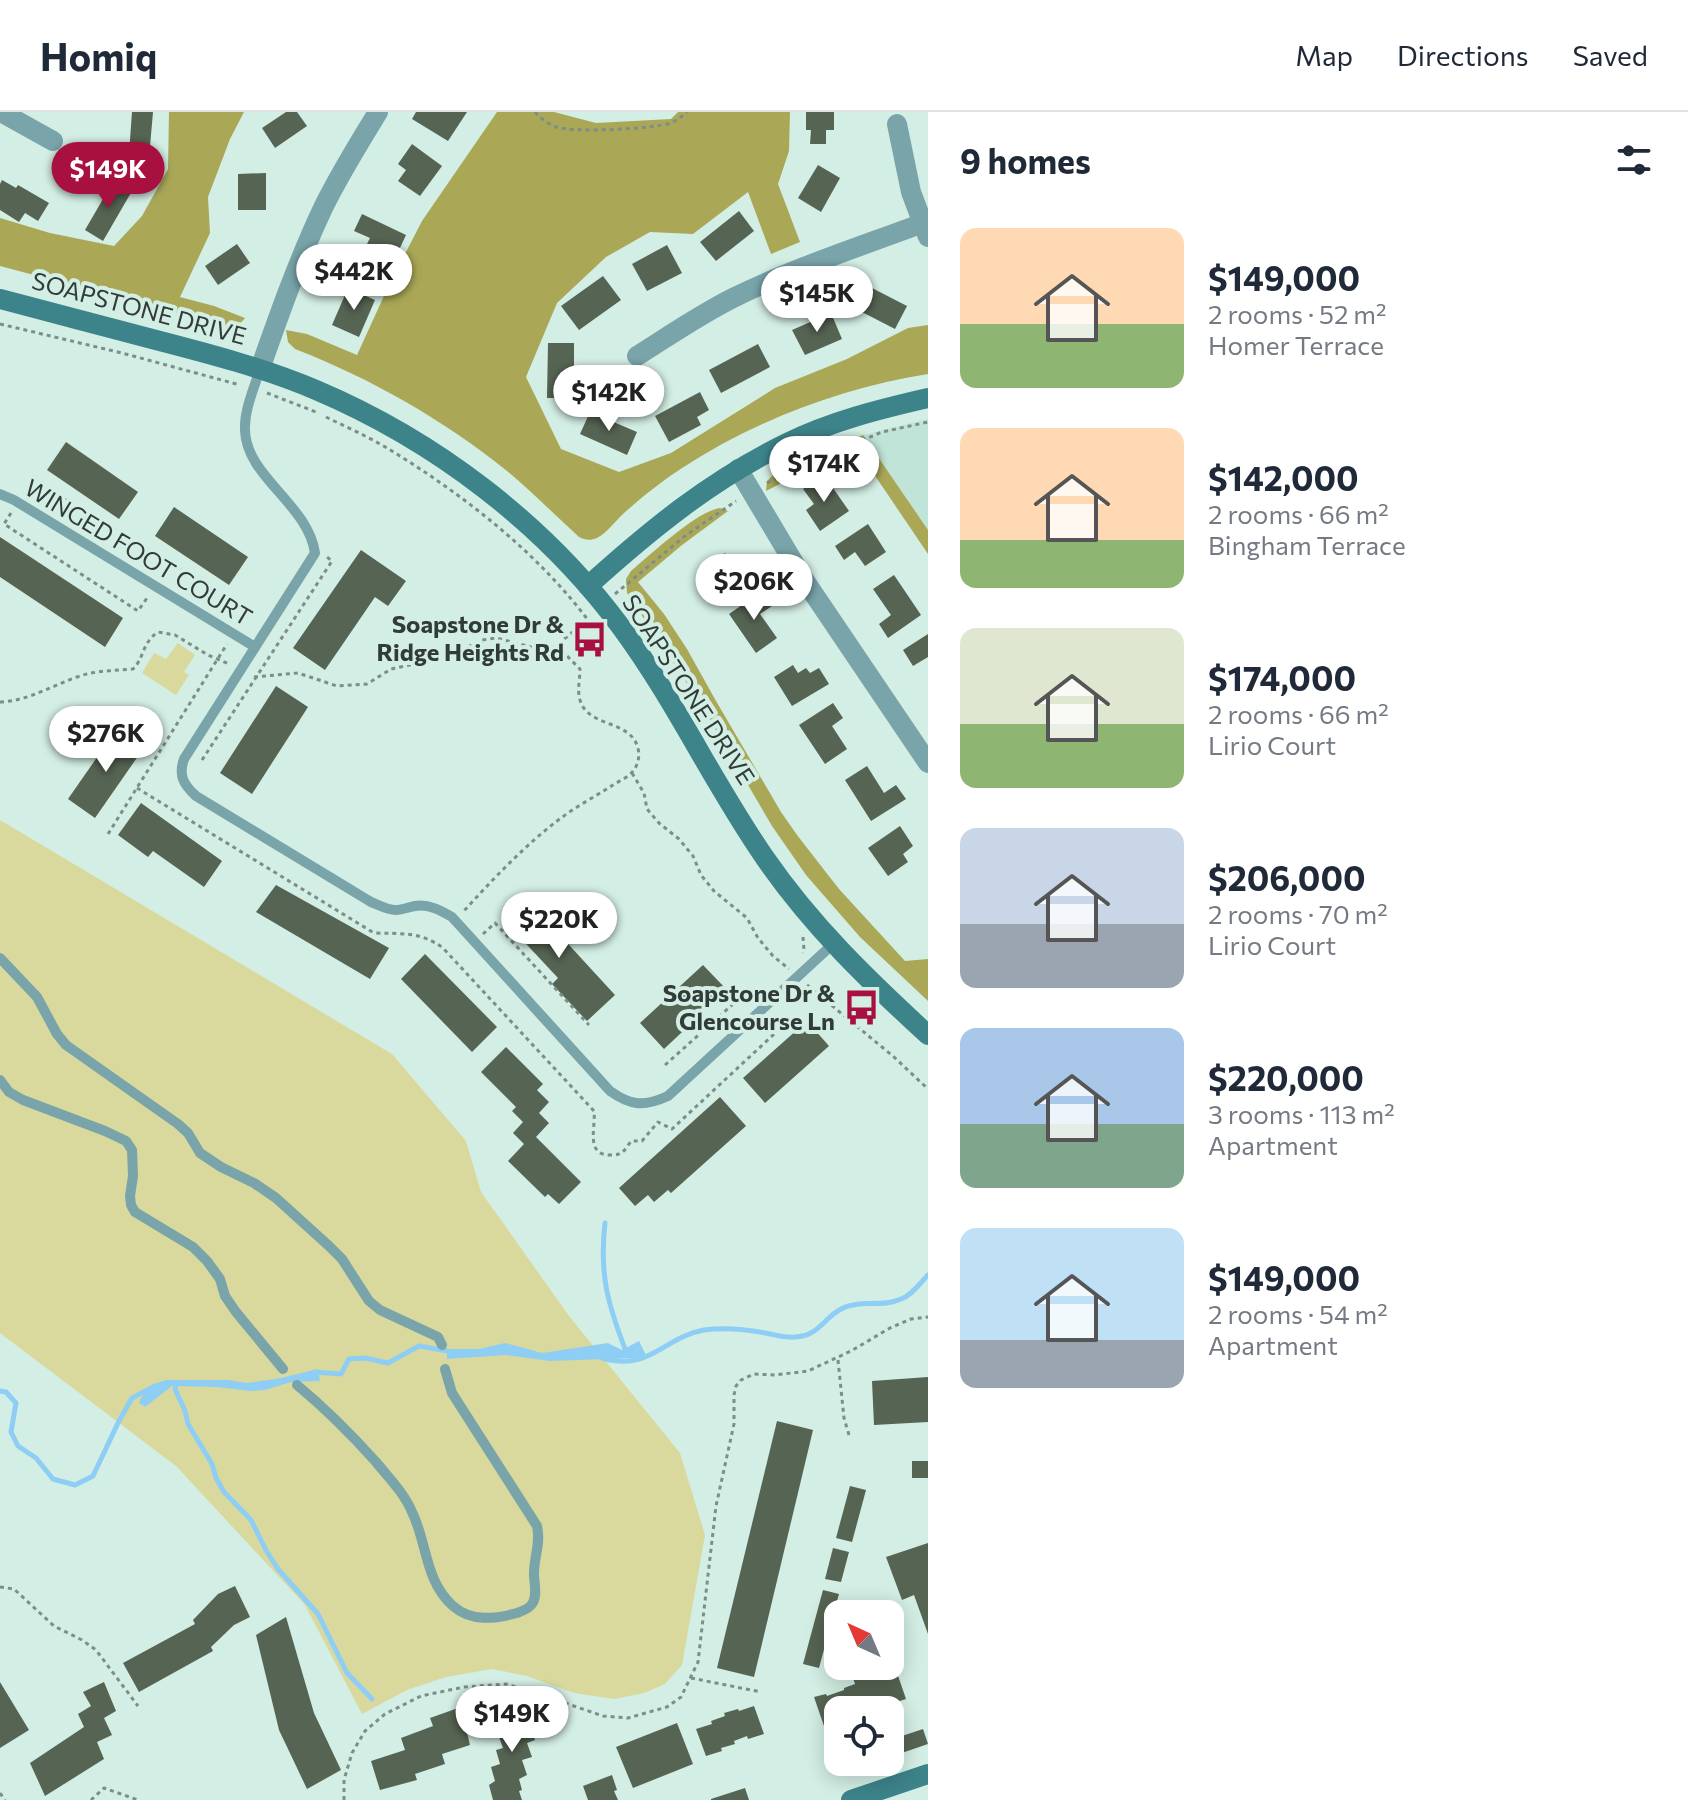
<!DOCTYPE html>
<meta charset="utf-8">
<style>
body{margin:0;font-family:Commissioner,sans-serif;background:#f2f2f3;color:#1f2937;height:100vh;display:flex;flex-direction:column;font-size:30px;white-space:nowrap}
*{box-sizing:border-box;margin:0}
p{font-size:26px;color:#747a83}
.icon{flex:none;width:44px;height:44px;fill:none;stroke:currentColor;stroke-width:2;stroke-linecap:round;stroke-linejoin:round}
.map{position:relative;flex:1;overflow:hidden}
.details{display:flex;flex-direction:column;background:#fff;width:760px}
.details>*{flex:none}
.needle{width:52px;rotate:316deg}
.fabs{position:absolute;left:824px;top:1488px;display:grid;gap:16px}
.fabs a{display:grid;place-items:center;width:80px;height:80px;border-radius:16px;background:#fff;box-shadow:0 4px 20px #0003;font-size:40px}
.price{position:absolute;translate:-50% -68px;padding:0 18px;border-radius:28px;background:#fff;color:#222;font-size:26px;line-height:52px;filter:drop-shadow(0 2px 4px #0008)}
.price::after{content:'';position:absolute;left:50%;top:48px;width:24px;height:18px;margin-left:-12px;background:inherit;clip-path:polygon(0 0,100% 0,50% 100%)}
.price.selected{background:#a8113f;color:#fff}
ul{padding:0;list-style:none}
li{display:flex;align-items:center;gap:24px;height:200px;padding:0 32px}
li span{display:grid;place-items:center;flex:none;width:224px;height:160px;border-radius:16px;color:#555}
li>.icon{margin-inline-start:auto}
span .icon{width:96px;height:96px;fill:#fffc;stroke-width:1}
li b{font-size:34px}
h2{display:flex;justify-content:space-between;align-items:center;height:96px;padding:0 32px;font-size:34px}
header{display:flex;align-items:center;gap:48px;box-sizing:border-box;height:112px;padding:0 40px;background:#fff;border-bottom:2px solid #e0e1e3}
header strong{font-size:38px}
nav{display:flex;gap:44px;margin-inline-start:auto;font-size:28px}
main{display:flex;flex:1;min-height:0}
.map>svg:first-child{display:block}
.built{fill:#c0e4d7}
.green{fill:#d9d99e}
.forest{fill:#aaa857}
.water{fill:#8ecef4}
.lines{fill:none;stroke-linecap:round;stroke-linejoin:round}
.stream{stroke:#8ecef4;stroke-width:5}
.building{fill:#566453}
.path{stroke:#7c8e87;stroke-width:3;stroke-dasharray:4 4;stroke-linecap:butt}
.lane{stroke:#79a4a9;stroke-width:10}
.street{stroke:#79a4a9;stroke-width:20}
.secondary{stroke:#3d838a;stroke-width:20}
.labels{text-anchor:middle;stroke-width:8;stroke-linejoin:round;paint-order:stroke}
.street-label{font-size:24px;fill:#313b38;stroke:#d3eee4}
.poi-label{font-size:24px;font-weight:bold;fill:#313b38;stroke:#d3eee4;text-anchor:end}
</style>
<header>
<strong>Homiq</strong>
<nav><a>Map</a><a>Directions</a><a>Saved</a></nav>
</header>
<main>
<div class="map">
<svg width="928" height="1688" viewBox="0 0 928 1688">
<rect width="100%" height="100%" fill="#d3eee4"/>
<polygon class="built" points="928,307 928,418 863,323"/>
<g class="green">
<polygon points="178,531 195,543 184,560 189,563 176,583 142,561 154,541 166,547"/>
<polygon points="0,708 392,942 466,1029 481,1080 569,1204 680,1341 705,1423 682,1553 665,1572 644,1581 614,1587 574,1581 527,1564 492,1557 446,1565 407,1578 362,1602 305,1493 176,1354 0,1221"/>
</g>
<g class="forest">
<path d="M169 0H244L230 27 208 85 210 121 180 185 214 194 245 206C240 213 234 215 226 214L0 154V106L50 121 114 134 142 104 168 57Z"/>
<path d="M497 0H554L596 11 671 7 678 0H790L789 39 778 72 800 130 771 142 748 80 693 122 650 120 606 145 557 191 526 265 561 337 619 360 671 341 775 276 847 247 908 216 928 213V262C841 276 756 308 682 356 662 369 642 385 624 401 616 408 607 421 597 426 590 429 585 428 579 425 555 403 532 380 507 359 444 308 370 266 295 237L288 230 286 218 307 222 357 243 389 173 422 109Z"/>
<polygon points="863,323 928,418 928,442 859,340 811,356 766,379 767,369 775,361"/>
<path d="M720 396 728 399 682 433 638 470 664 502 687 537 716 589 781 700 797 723 839 777 905 849 928 847V889L860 825 806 763 772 714 700 591 627 481 626 467 631 459C650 443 697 399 720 396Z"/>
</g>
<g class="water">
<polygon points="639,1229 646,1243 634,1246 550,1249 506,1243 447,1247 447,1237 479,1237 505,1231 542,1241 608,1231 622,1238"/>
<polygon points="318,1257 320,1269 291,1270 265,1278 251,1279 217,1275 172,1274 145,1295 139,1291 141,1286 154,1272 166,1268 228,1268 247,1271 281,1266"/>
</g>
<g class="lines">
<g class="stream">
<path d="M605 1111C599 1163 608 1193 627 1242"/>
<path d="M602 1246C651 1260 663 1225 704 1218 725 1215 744 1217 765 1221 773 1222 781 1225 789 1225 818 1227 822 1207 841 1197 859 1187 882 1196 901 1187 912 1183 919 1172 928 1163"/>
<polyline points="314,1260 341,1262 349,1247 365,1246 388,1251 419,1234 453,1240"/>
<polyline points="177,1270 175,1277 185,1299 188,1312 212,1352 216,1366 224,1380 251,1408 267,1440 278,1457 318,1502 347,1561 372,1587"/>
<polyline points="0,1279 6,1280 16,1291 11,1320 18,1334 36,1346 53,1367 75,1373 93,1364 118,1311 132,1286 155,1274"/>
</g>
</g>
<g class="building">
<polygon points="132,0 153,0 148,57 128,56"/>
<polygon points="286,0 297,0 307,14 275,36 262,16"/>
<polygon points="416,0 467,0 448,29 412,7"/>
<polygon points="806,0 834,0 834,18 826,18 826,32 810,32 811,18 806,18"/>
<polygon points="412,32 442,54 420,84 398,69 406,58 398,52"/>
<polygon points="818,53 840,66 821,100 798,86"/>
<polygon points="266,61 266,98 238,98 238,62"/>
<polygon points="2,68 16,76 18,73 49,91 38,109 25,101 19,110 0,98 0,72"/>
<polygon points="114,68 132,79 103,129 85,118"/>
<polygon points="739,99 754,119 716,149 700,130"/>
<polygon points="362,102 406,123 385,168 356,154 370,126 354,119"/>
<polygon points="237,132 250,151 218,173 205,154"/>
<polygon points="667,133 682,161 647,179 632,152"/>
<polygon points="603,164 621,188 579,218 561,194"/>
<polygon points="348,176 375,188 359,225 332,213"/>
<polygon points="872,176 907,194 895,217 860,199"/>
<polygon points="831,201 842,227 805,243 792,218"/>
<polygon points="548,231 574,231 574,286 547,286"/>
<polygon points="758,232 770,255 721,281 709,258"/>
<polygon points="700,280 709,298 697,305 701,313 669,330 655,304"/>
<polygon points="590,300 637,320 627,343 580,322"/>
<polygon points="66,330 138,380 119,407 47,358"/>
<polygon points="822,364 831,378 833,376 849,399 820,419 806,398 814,392 803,377"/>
<polygon points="174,395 248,445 229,473 155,424"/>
<polygon points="868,412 886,440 865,454 855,440 844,448 835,434"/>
<polygon points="0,425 123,506 105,535 0,465"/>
<polygon points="361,438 406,469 388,494 375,485 325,558 293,536"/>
<polygon points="725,441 731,450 737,445 741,450 747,446 756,460 723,482 704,455"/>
<polygon points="894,463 921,503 888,526 879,512 891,503 873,477"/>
<polygon points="762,479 772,494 760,502 777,526 756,541 729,502"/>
<polygon points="928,522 928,545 913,554 903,538"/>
<polygon points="793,553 798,561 806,556 810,561 819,556 829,572 792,594 774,565"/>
<polygon points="276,574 308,595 252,682 220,661"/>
<polygon points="833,591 843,606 832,614 847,637 825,652 799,613"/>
<polygon points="116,618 143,637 95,706 68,687"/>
<polygon points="867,654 884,681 896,673 906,687 871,709 845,668"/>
<polygon points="141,691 222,749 204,775 153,739 148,745 118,723"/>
<polygon points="900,714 913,734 903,742 908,750 888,764 868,736"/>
<polygon points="276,773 389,836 370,867 256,800"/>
<polygon points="524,784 615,883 587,909 552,872 558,866 501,805"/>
<polygon points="425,842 497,915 472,940 401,867"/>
<polygon points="703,853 727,878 664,937 640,911"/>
<polygon points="807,909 829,934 765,991 743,966"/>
<polygon points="506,935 543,972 537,978 549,990 539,1001 549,1011 536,1025 581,1070 559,1092 548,1082 545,1085 508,1049 524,1032 513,1021 523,1010 512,999 516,995 481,960"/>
<polygon points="720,985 746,1014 671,1081 668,1078 654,1090 648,1083 635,1094 619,1076"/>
<polygon points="928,1265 928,1310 874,1313 872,1269"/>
<polygon points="777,1309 813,1318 754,1565 717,1556"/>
<rect x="912" y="1349" width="16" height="17"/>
<polygon points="850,1374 866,1378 852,1430 836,1426"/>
<polygon points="928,1431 928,1522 914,1483 902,1488 886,1445"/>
<polygon points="833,1436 849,1440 841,1470 825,1467"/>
<polygon points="235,1474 250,1505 234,1513 211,1535 213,1539 139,1580 123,1551 195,1512 193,1508 218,1482"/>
<polygon points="823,1478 839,1482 819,1556 803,1552"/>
<polygon points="286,1505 314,1601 341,1658 307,1677 279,1618 256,1523"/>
<polygon points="894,1552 906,1587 872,1598 838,1598 838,1616 826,1620 814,1585 826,1582 827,1584 844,1578 844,1576 855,1572 853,1566 883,1559 882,1556"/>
<polygon points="0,1570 29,1618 0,1636"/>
<polygon points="104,1570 116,1599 104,1606 112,1623 97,1630 104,1647 45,1684 30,1651 84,1615 78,1602 91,1594 83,1580"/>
<polygon points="528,1592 532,1611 530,1613 535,1628 527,1631 532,1645 522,1648 527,1663 519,1667 522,1678 519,1679 522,1688 493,1688 489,1673 495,1669 491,1655 500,1652 496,1638 503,1636 498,1622 505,1619 500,1602"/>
<polygon points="754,1594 764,1622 748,1627 747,1624 734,1629 735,1632 721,1636 722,1639 706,1644 696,1617 712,1612 711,1609 725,1604 724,1601 738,1597 739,1599"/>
<polygon points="461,1595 470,1633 442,1642 445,1652 415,1662 417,1668 380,1678 371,1649 405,1638 401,1626 433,1614 430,1606"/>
<polygon points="677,1611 693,1652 633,1676 616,1635"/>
<polygon points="923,1617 928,1632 890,1645 890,1628"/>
<polygon points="845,1650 874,1650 874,1651 848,1659"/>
<polygon points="612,1663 617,1678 614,1679 618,1688 588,1688 583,1674"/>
<polygon points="745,1676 749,1688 711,1688 711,1687"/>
</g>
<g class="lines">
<g class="path">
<path d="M535 0C540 6 548 12 556 15 575 21 652 17 671 11 678 8 682 4 687 0"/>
<polyline points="0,212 122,241 240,273"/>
<polyline points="267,281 316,300"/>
<path d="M326 305C346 315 367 324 387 336 461 381 535 438 588 508"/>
<polyline points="30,366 248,499 240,512"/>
<polyline points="767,371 822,345 882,320 928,310"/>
<polyline points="11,401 4,412 138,499 147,486"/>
<polyline points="615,482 685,424 736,389"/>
<polyline points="552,537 586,509"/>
<path d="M254 565 298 561 337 574 367 572 391 557 433 548 459 539 482 528 496 526 531 535 552 537 565 542 580 557C580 567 577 578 580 588 588 616 630 607 638 636 640 645 638 653 633 659 629 665 619 669 613 673 596 684 577 694 561 706 525 733 493 767 463 800"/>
<path d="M0 590C28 589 51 574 77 565 96 558 114 559 133 557 145 545 141 532 158 520L175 523 208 543 229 552"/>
<polyline points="202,648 332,449 327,445"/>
<polyline points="632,661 644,681 647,697 659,711 679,727 693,744 701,763 714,779 747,806 758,826 773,844 789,857"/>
<path d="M137 676 374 821C401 822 420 819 443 836L594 999C596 1015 585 1043 610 1043 622 1044 625 1038 631 1029H642L658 1010 672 1017 786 911"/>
<polyline points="108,722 227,532"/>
<polyline points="483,822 495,811 589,913"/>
<polyline points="803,825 804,838 803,841"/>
<polyline points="807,873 894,945 928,977"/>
<polyline points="665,953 741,885 747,891"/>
<polyline points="838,1248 844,1306 849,1323"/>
<polyline points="0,1475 14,1477 54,1514 82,1528 96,1538 138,1594"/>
<polyline points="691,1566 761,1580"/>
<polyline points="0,1681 5,1688"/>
<polyline points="91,1688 104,1676 138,1688"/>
<polyline points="344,1688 344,1668 352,1641 365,1619 385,1602 421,1584 464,1575 506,1572 536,1581 603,1604 628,1606 667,1595 681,1585 698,1550 716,1394 734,1312 734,1283 736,1274 741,1268 754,1262 775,1263 808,1259 851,1239 890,1216 911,1207 928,1205"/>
</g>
<g class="lane">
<path d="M260 257C254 277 244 298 245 318 246 365 308 392 315 441L184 647C178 664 184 673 196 684L371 790C379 793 387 798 396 798 402 798 409 795 415 794 429 792 440 798 452 805L610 979C631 994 644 995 668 984L833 832"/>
<polyline points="0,382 14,388 255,535"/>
<polyline points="0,846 37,885 57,922 66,933 178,1012 188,1021 200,1041 221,1055 254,1071 276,1086 329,1134 342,1147 369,1189 380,1198 438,1225 442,1233"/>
<polyline points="0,968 9,980 23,988 105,1019 126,1029 132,1038 133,1064 130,1084 131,1093 135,1100 193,1135 207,1149 220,1167 225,1184 236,1200 283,1257"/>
<path d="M297 1273C326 1297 351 1322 376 1350 389 1366 404 1381 412 1400 427 1430 425 1470 453 1494 471 1510 495 1507 517 1501 522 1499 529 1497 532 1492 538 1484 534 1471 534 1462 534 1444 541 1432 537 1414L452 1281 445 1257"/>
</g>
<g class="street">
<polyline points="1,0 53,29"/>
<polyline points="897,12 911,80 928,125"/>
<path d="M637 244C669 224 699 203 733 186 794 156 859 135 923 111"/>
<path d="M260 257C279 203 298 149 323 96 339 63 359 31 378 0"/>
<polyline points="738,357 803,466 928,651"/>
</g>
<g class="secondary">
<path d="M0 187C52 201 104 214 156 228 210 242 264 256 316 278 434 328 544 411 621 515 675 588 713 671 765 746 812 814 867 867 928 923"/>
<path d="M588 474C650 418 711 368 787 331 832 309 880 297 928 286"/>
<polyline points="851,1688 928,1662"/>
</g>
</g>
<defs>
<symbol id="bus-bare" viewBox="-9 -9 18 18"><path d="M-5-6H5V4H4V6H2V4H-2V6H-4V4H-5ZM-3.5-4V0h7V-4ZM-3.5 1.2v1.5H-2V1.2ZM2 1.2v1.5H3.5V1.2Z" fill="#a8113f" stroke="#d3eee4" stroke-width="2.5" paint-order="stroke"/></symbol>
</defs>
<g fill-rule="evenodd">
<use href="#bus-bare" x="564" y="502" width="51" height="51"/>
<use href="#bus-bare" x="836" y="870" width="51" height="51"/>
</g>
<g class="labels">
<g class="street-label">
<text transform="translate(139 197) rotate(15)" y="8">SOAPSTONE DRIVE</text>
<text transform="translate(138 441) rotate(31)" y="8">WINGED FOOT COURT</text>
<text transform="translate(688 578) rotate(57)" y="8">SOAPSTONE DRIVE</text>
</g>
<g class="poi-label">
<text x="564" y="521">Soapstone Dr &amp;<tspan x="564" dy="28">Ridge Heights Rd</tspan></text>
<text x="835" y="890">Soapstone Dr &amp;<tspan x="835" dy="28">Glencourse Ln</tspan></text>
</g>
</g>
</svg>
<div class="fabs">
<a><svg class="needle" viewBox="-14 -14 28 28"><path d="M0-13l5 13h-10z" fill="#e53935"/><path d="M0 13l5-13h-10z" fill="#747a83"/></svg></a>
<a><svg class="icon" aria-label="locate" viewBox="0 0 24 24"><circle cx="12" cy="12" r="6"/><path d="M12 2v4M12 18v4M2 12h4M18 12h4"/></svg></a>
</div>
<b class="price selected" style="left:108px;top:98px">$149K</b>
<b class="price" style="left:354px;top:200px">$442K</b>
<b class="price" style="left:817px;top:222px">$145K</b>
<b class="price" style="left:609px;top:321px">$142K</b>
<b class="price" style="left:824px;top:392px">$174K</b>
<b class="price" style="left:754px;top:510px">$206K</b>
<b class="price" style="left:106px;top:662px">$276K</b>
<b class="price" style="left:559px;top:848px">$220K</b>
<b class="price" style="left:512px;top:1642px">$149K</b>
</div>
<section class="details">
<h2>9 homes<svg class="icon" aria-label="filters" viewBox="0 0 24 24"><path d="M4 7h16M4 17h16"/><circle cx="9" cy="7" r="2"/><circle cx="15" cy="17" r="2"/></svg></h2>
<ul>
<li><span style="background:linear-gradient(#ffd9b3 60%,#8fb573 0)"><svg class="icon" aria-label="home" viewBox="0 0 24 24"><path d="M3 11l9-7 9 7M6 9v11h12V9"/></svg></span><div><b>$149,000</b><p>2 rooms · 52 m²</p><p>Homer Terrace</p></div></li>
<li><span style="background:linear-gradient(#ffd9b3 70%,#8fb573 0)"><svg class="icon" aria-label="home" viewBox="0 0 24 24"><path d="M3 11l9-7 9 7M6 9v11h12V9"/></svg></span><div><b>$142,000</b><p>2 rooms · 66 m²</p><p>Bingham Terrace</p></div></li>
<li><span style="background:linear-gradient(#dfe7d0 60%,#8fb573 0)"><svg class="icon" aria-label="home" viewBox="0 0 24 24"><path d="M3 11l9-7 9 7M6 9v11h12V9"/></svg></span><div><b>$174,000</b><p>2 rooms · 66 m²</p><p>Lirio Court</p></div></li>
<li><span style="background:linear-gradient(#c9d6e8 60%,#9aa5b1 0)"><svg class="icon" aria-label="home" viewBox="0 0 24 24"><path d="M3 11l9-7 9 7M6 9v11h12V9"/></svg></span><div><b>$206,000</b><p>2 rooms · 70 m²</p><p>Lirio Court</p></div></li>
<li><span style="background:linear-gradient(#a9c7e8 60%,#7fa58c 0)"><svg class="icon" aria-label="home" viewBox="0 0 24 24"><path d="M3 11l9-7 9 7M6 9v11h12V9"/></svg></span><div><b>$220,000</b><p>3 rooms · 113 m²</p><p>Apartment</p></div></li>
<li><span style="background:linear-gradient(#bfe0f5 70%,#9aa5b1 0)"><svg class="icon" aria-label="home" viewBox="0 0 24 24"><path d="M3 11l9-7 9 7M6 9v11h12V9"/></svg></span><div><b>$149,000</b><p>2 rooms · 54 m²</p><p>Apartment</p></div></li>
</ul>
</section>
</main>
